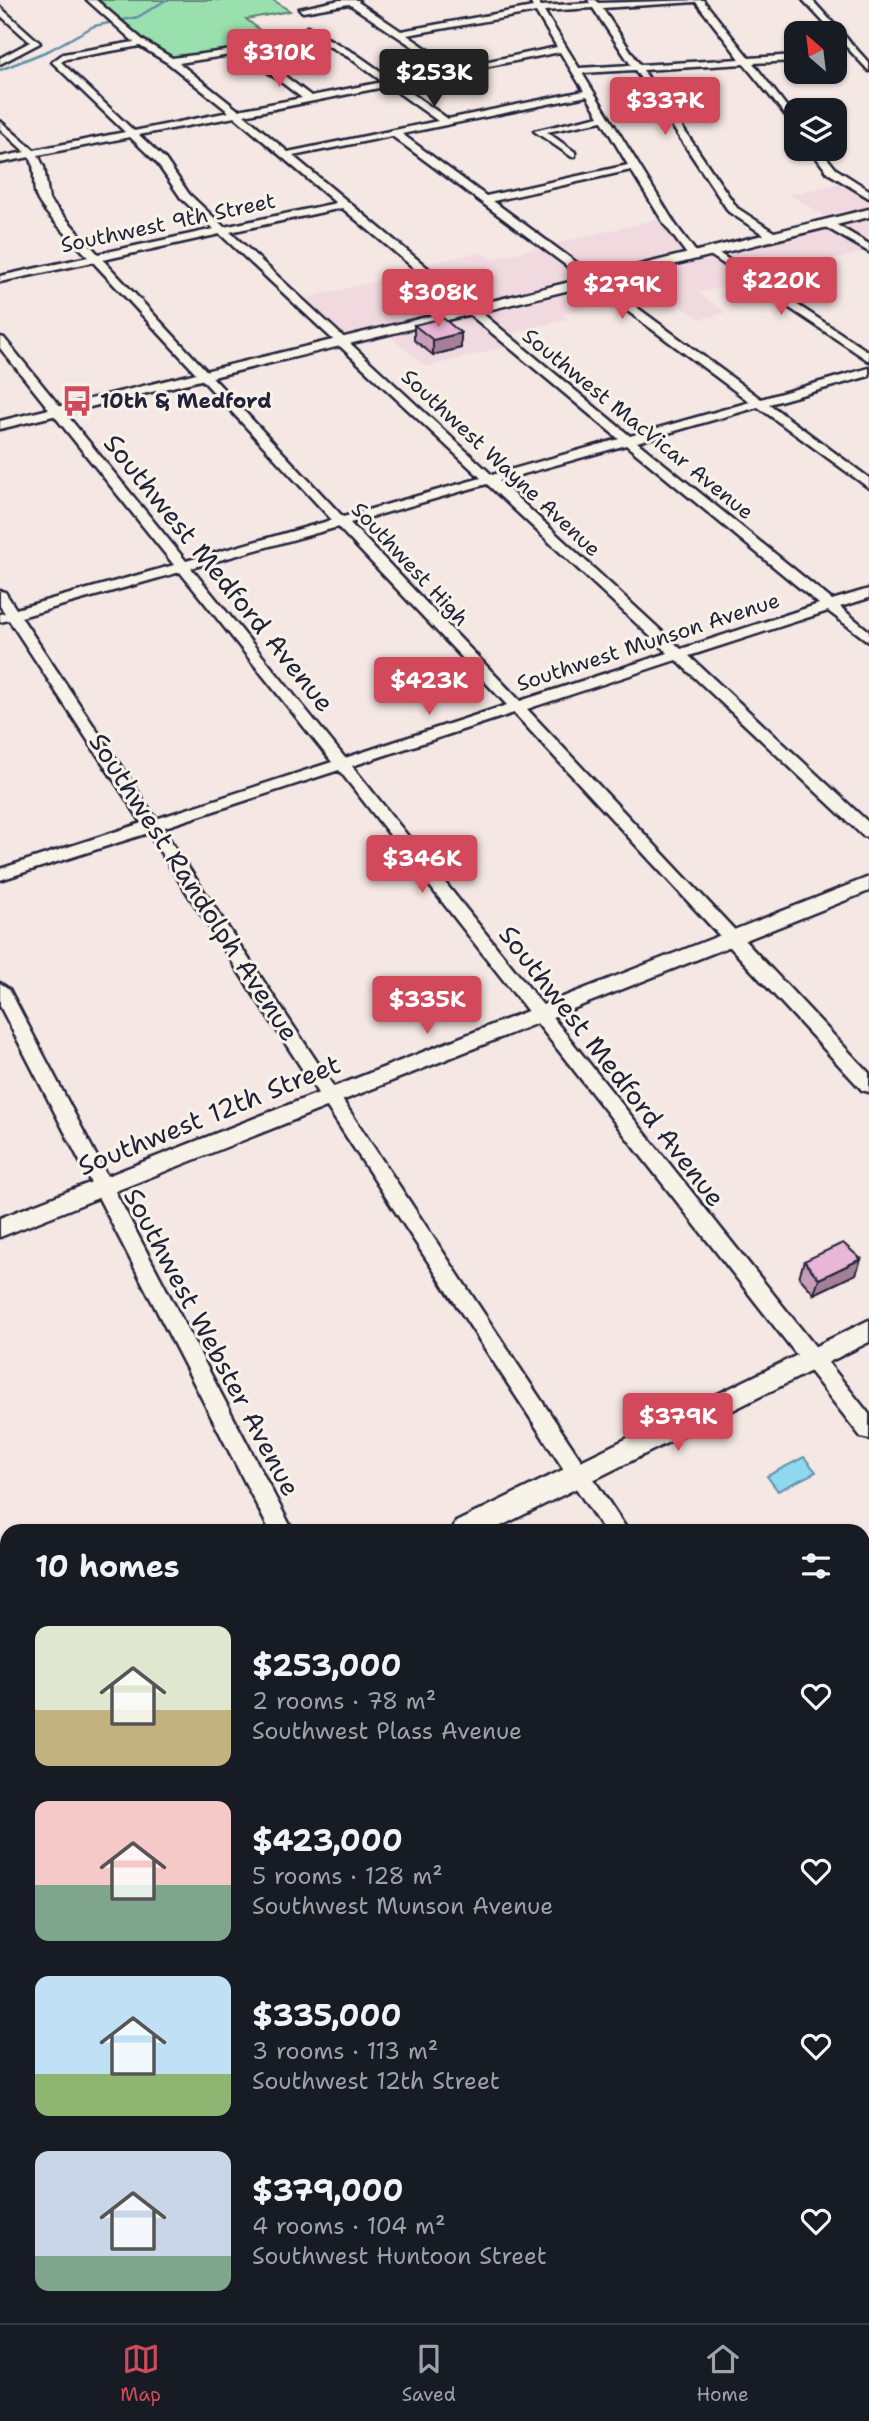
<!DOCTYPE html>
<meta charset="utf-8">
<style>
body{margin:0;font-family:"Shantell Sans",sans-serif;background:#242831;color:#f1f3f6;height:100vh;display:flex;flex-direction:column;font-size:26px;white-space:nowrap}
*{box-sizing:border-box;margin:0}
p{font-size:23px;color:#9ea1a6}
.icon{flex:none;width:38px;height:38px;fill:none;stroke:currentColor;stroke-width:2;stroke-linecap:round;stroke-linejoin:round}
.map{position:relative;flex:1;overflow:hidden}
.sheet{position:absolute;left:0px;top:1524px;width:870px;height:800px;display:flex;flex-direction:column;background:#171b24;border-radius:21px 21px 0 0;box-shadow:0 2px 5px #0004}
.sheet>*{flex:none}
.needle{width:46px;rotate:332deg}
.fabs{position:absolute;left:784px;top:21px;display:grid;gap:14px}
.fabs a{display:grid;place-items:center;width:63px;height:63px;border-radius:14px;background:#171b24;box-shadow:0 2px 5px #0004;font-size:35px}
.price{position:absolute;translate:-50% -60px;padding:0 16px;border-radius:7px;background:#d1495b;color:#fff;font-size:23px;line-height:46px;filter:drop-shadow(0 2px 4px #0008)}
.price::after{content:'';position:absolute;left:50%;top:42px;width:21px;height:16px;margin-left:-10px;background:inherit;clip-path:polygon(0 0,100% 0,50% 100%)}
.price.selected{background:#222;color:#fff}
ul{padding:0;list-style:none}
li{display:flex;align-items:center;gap:21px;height:175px;padding:0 35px}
li span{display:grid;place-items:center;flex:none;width:196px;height:140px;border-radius:14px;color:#555}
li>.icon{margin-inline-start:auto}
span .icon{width:84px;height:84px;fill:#fffc;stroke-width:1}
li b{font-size:30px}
h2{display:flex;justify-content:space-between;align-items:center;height:84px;padding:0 35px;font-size:30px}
.tab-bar{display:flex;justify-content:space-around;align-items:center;height:98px;border-top:2px solid #363941;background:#171b24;font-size:19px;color:#9ea1a6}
.tab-bar a{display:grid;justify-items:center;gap:4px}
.tab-bar .selected{color:#d1495b}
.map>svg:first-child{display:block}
.built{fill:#f1d9e0}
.green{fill:#9ae0ae;stroke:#5e8174;stroke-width:2}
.water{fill:#8ed9ef;stroke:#6390a7;stroke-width:2}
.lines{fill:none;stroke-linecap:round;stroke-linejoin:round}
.stream{stroke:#6390a7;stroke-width:2.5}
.minor-casing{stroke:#22223b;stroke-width:5}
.major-casing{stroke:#22223b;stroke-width:5}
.minor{fill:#f7f3e8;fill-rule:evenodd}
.major{fill:#f7f3e8;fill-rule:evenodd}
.wall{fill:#c89db7;stroke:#22223b;stroke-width:2}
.shaded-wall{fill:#a38095;stroke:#22223b;stroke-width:2}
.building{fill:#e9b7d5;stroke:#22223b;stroke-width:2}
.labels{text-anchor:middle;stroke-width:6;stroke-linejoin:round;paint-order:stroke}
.far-street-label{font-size:21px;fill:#22223b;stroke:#f7f3e8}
.far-poi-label{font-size:21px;font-weight:bold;fill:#22223b;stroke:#f7f3e8;text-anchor:start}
.street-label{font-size:26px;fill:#22223b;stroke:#f7f3e8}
</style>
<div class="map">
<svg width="869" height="2323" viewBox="0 0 869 2323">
<rect width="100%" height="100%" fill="#f4e7e4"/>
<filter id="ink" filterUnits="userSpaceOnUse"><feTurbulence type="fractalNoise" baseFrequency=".0143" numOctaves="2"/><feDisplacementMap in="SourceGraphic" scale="14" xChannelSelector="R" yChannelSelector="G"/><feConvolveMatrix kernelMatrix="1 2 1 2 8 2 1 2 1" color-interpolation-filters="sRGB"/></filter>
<g filter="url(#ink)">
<g class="built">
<polygon points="842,183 869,199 869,208 828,218 790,195"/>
<polygon points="869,217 869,246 839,227 840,224"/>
<polygon points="662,218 682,253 592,275 550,245"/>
<polygon points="824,228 865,252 814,265 836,278 779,293 721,255 723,252"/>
<polygon points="541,247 581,278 475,304 469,303 424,265 480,252 491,259"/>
<polygon points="709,256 747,281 699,293 725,313 700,319 666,296 632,304 603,282"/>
<polygon points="419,271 459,305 459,308 347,336 338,334 301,299"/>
<polygon points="591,285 614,301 562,314 567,319 505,335 480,311"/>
<polygon points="467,315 506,347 426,367 388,334"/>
</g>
<g class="green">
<polygon points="98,0 273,0 290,11 246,19 275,42 174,58 145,42"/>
<polygon points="476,2317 615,2317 618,2323 475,2323"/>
</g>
<polygon class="water" points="804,1457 816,1472 778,1491 767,1476"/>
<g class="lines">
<polyline class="stream" points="0,70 50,50 94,26 138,17 166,0"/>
<defs>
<g id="minor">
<path d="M87 0H96L144 41 172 58 248 48 311 96 383 82 350 58 304 32 307 27 356 54 393 80 446 69 349 4 303 12 299 9 340 0H359L358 2 401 31 533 7 529 0H537L541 6 590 3 588 0H596L598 3 703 0 749 58 796 55V61L753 63 796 119V128L744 64 643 70 737 208 777 234V238H769L729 212 635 70 582 73 675 224 698 255 697 257H689L665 225 631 170 493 201 761 399 869 368V376L769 404 869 478V488L758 407 637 442 832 600 869 589V598L840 607 869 631V642L828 611 689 656 869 823V837L863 836 676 660 527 709 869 1073V1092L862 1090 514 713 352 766 869 1414V1439L861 1437 339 770 162 828 628 1531H604L148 833 0 880V869L142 823 9 620 0 622V614L5 613 0 606V591L5 592 16 609 174 565 0 348V337L4 338 186 561 332 520 93 262 0 282V276L88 257C75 241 43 214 36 196 32 183 37 170 30 157L0 163V157L25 152 0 129V121L34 150 125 132 52 62 63 54 134 42ZM696 2 740 59 640 65 602 8ZM593 8 631 65 579 68 544 11ZM536 12 557 47 455 68 407 35ZM140 46 168 63 229 112 134 131 61 62 66 59ZM560 52 584 91 448 119 399 84ZM243 53 302 98 238 110 179 63ZM389 86 438 121 288 152 244 115ZM587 96 599 116 534 131 572 157 575 156V152L547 132 602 121 628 165 486 196 402 134ZM235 117 336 203 224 227 189 194 165 159 139 135ZM392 136 750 402 630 436 293 156ZM130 137 157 163 181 198 214 229 98 254 49 200 44 167 38 155ZM342 208 619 439 492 475 230 232ZM220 234 481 478 343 517 103 260ZM626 445 819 604 681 649 499 481ZM487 484 668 653 520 701 350 523ZM338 527 507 705 345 758 191 568ZM180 572 332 762 156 819 21 617Z"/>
<polygon points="803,0 812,0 869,63 869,71"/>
<polygon points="0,7 40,43 0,64 0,58 30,42 0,15"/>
<polygon points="810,149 820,149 836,169 869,190 869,198 828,173"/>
<polygon points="822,221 830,221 869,244 869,252 822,225"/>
<polygon points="711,248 869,352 869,361 707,253 706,251"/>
<polygon points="0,983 9,989 293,1531 270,1531 0,1006"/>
<polygon points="0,1662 7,1664 7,1703 0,1700"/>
<polygon points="863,1898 869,1900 869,1934 863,1932"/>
<polygon points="869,2081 869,2111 863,2113 863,2084"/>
<polygon points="0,2205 7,2207 7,2237 0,2235"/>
<polygon points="90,2317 120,2317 118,2323 88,2323"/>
<rect x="442" y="2317" width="30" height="6"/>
<polygon points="475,2317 519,2317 517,2323 473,2323"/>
<polygon points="616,2317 647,2317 649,2323 618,2323"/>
</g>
<g id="major">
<polygon points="869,209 869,217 0,429 0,421"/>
<polygon points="869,877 869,891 0,1237 0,1218"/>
<polygon points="869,1320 869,1342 491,1531 452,1531 456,1522"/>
<polygon points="7,1743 7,1773 0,1776 0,1745"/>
</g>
</defs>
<use href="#minor" class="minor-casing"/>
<use href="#major" class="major-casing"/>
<use href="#minor" class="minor"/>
<use href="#major" class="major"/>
</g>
<g class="wall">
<polygon points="414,325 461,333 461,348 433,355 414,340"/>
<polygon points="861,1259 856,1274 814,1294 799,1277 804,1261"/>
</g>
<g class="shaded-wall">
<polygon points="461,333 461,348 433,355 433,340"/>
<polygon points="861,1259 856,1274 814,1294 819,1279"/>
</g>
<g class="building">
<polygon points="443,318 461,333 433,340 414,325"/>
<polygon points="843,1243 861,1259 819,1279 804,1261"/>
</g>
</g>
<defs>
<symbol id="bus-bare" viewBox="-9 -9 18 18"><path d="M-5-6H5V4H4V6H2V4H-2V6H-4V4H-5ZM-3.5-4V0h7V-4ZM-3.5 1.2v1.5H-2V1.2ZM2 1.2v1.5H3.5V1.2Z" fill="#d1495b" stroke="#f7f3e8" stroke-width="2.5" paint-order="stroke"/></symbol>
</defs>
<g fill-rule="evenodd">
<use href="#bus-bare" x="55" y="379" width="44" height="44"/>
</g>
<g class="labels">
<g class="far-street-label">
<text transform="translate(168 223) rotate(-12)" y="7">Southwest 9th Street</text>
<text transform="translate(638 424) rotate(39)" y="7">Southwest MacVicar Avenue</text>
<text transform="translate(501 463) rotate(43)" y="7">Southwest Wayne Avenue</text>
<text transform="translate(410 564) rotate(47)" y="7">Southwest High</text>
<text transform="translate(648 642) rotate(-18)" y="7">Southwest Munson Avenue</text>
</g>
<g class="far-poi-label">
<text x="100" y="408">10th &amp; Medford</text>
</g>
<g class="street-label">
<text transform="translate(219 573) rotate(51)" y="9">Southwest Medford Avenue</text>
<text transform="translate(194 887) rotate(57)" y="9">Southwest Randolph Avenue</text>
<text transform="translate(612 1066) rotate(52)" y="9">Southwest Medford Avenue</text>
<text transform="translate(209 1115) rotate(-22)" y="9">Southwest 12th Street</text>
<text transform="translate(212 1342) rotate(62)" y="9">Southwest Webster Avenue</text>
</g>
</g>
</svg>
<div class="fabs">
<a><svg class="needle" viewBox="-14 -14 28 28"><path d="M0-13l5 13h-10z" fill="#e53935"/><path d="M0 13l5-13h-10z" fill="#9ea1a6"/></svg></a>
<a><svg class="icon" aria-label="layers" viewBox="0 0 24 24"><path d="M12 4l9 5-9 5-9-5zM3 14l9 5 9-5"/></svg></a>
</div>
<b class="price" style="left:279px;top:89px">$310K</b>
<b class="price selected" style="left:434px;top:109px">$253K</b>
<b class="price" style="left:665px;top:137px">$337K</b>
<b class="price" style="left:781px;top:317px">$220K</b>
<b class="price" style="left:622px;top:321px">$279K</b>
<b class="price" style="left:438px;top:329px">$308K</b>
<b class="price" style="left:429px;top:717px">$423K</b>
<b class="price" style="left:422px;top:895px">$346K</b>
<b class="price" style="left:427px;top:1036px">$335K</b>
<b class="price" style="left:678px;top:1453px">$379K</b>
<section class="sheet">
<h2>10 homes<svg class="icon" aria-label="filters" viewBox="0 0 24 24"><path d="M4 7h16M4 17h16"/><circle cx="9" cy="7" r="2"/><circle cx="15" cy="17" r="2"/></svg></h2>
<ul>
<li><span style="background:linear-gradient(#dfe7d0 60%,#c2b280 0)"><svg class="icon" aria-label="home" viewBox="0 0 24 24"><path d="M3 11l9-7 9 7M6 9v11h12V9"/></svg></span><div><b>$253,000</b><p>2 rooms · 78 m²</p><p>Southwest Plass Avenue</p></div><svg class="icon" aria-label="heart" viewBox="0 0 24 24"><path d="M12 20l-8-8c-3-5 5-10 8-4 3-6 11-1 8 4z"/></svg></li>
<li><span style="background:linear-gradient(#f6c9c9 60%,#7fa58c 0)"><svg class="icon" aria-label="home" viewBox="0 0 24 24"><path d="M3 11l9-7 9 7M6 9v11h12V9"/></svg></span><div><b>$423,000</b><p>5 rooms · 128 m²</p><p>Southwest Munson Avenue</p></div><svg class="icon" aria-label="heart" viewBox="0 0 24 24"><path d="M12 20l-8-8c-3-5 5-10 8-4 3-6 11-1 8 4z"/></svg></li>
<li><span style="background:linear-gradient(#bfe0f5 70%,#8fb573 0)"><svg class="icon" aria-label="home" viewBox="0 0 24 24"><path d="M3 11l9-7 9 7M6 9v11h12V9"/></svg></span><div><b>$335,000</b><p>3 rooms · 113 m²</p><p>Southwest 12th Street</p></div><svg class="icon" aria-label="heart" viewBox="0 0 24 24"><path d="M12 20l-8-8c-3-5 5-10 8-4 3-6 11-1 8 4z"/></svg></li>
<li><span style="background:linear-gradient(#c9d6e8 75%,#7fa58c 0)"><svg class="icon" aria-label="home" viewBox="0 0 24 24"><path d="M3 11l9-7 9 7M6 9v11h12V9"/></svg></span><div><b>$379,000</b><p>4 rooms · 104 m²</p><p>Southwest Huntoon Street</p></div><svg class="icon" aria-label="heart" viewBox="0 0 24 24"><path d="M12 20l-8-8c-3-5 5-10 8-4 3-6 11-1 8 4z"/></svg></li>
</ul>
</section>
</div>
<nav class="tab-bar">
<a class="selected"><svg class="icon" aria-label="map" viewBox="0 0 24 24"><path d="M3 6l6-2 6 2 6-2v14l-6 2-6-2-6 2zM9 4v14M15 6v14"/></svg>Map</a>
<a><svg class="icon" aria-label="saved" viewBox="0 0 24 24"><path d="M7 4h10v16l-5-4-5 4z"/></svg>Saved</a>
<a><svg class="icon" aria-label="home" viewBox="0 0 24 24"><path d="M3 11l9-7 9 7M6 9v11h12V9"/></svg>Home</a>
</nav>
